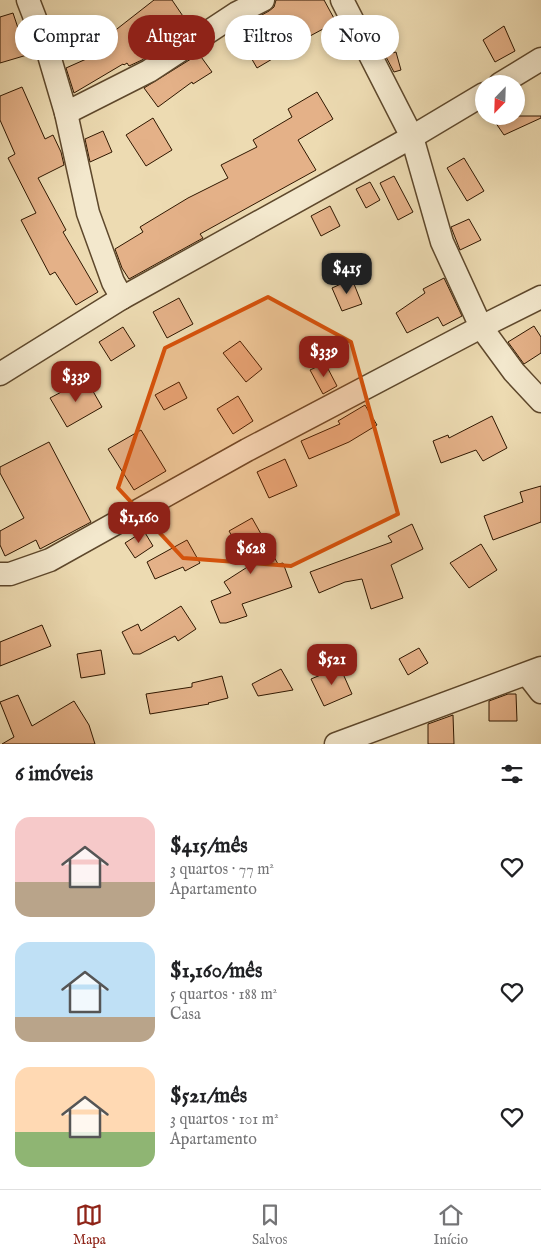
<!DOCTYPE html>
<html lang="pt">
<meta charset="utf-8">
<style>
body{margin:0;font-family:"IM FELL English",serif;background:#f6f6f6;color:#202124;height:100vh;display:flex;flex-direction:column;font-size:19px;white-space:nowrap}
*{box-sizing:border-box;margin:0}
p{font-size:16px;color:#757577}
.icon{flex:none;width:28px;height:28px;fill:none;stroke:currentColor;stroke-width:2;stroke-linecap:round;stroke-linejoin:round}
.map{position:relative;height:744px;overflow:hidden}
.panel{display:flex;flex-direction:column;background:#fff;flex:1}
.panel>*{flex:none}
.banner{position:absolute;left:15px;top:15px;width:511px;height:45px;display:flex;gap:10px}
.needle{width:32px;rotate:203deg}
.fabs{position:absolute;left:475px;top:75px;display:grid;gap:10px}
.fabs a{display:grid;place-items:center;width:50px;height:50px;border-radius:50%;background:#fff;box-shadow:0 2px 8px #0003;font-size:25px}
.price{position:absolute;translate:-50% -42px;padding:0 11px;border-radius:10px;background:#8f2418;color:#fff;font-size:16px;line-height:32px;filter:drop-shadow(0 1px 2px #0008)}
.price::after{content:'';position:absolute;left:50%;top:30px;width:15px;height:11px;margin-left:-8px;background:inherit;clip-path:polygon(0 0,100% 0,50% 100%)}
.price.current{background:#222;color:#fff}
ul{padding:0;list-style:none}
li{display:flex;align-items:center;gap:15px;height:125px;padding:0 15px}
li span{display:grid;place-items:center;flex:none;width:140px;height:100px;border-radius:15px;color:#555}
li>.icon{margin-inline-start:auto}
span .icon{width:60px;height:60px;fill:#fffc;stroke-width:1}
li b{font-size:21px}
h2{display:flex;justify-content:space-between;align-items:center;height:60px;padding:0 15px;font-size:21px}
.pill{padding:0 18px;border-radius:22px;background:#fff;box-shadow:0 2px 8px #0003;font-size:18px;line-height:45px}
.pill.current{background:#8f2418;color:#fff}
.menu{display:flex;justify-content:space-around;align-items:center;height:70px;border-top:1px solid #e0e0e0;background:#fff;font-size:14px;color:#757577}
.menu a{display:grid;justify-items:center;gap:2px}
.menu .current{color:#8f2418}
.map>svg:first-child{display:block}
.building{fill:#e4b188;stroke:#2f1700}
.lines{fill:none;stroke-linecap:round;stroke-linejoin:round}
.minor-casing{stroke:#5e482c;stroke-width:25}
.minor{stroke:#f3e8cd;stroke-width:22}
.marked{fill:#d6520b;fill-opacity:0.2;stroke:#d6520b;stroke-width:4;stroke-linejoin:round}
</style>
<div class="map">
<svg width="541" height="744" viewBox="0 0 541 744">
<rect width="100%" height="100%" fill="#eddbb2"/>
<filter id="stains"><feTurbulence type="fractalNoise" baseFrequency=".004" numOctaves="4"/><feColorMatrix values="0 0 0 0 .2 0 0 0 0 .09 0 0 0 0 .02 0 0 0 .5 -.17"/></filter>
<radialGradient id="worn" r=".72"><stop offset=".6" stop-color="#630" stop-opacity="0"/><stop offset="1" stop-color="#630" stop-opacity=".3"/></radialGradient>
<g class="building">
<polygon points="154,0 172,0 189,25 182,29 184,32 142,60 129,66 127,63 124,65 123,64 74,93 66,68 102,52 99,43"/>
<polygon points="276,0 324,0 336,22 310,36 304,24 273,44 279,55 257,68 235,30 269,11 274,7"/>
<polygon points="13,13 27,55 0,63 0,17"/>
<polygon points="504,26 515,51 495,62 483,40"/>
<polygon points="396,52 401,70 394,72 385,55"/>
<polygon points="199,54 212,72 193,84 192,82 158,107 144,88"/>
<polygon points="22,87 45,139 53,135 61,152 64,165 38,178 66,230 63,232 98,292 76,305 55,272 50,275 21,220 36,213 8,158 15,154 0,120 0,96"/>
<polygon points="317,92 333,119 298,140 316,170 200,234 203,238 129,279 122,268 115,249 143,232 140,227 188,198 228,178 221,165 257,147 253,140 292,117 288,109"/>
<polygon points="491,116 541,116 541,118 504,135"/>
<polygon points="153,118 172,150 146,166 126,135"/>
<polygon points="103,131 112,152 90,162 85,139"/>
<polygon points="464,158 484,191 467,201 447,168"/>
<polygon points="394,176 413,212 398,220 380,183"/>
<polygon points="370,182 380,200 366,208 356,189"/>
<polygon points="330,206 340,226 321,236 311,216"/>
<polygon points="469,219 481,240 460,250 451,227"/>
<polygon points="444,278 462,316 443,326 438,317 407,333 396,313 425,293 423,289"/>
<polygon points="352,279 362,304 342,311 332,288"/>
<polygon points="179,298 193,324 167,338 153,312"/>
<polygon points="534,326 541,337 541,353 524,364 508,342"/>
<polygon points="123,327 135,346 111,361 99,342"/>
<polygon points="240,341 262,369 246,382 223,353"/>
<polygon points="325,363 337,386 323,394 310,370"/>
<polygon points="86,379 102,407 67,427 50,398"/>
<polygon points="179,382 187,398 164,410 155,395"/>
<polygon points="238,396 253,421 233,434 217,409"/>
<polygon points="365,405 377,425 349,442 309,459 301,441 340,424 338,421"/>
<polygon points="492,416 507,448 483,461 476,450 441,463 433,441 448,435 449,438"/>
<polygon points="141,430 166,471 134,490 108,449"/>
<polygon points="49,442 91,522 40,549 36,540 5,556 0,545 0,531 24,518 0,473 0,467"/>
<polygon points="285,459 297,486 269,498 257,472"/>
<polygon points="541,486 541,522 493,540 484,516 523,502 520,492"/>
<polygon points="252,518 278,564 283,563 292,587 242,604 247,616 226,623 220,623 211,601 231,593 224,582 249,566 229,531"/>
<polygon points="412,524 423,549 391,565 403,598 371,609 362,579 345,582 319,593 310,572 392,542 388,536"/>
<polygon points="144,531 153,546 135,558 125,543"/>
<polygon points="187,540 200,563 185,571 183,567 155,579 147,562"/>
<polygon points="481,544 497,570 469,588 450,563"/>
<polygon points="181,606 196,629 178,641 175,636 140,654 133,654 122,632 138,624 141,631"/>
<polygon points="42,625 51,646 0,666 0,642"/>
<polygon points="419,648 428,663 408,675 399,659"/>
<polygon points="101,650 105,674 81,678 77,654"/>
<polygon points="340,667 352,694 324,706 311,679"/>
<polygon points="281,669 293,690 258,696 252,684"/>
<polygon points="222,676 228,698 208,703 209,704 150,714 146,694 192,687 192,683"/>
<polygon points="508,694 516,694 517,721 489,721 489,701"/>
<polygon points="18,695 32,726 74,701 89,725 95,744 2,744 14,737 0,702"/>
<polygon points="453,715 454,744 428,744 428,724"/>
</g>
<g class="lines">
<defs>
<g id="minor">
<polyline points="28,0 48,52 66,113 88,213 113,282 122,298"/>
<polyline points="342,0 412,137 442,242 481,327 514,372 541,401"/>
<polyline points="500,84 541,59"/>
<polyline points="66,113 149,71 237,13 263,0"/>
<polyline points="0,374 122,298 412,137 484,94"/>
<polyline points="0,574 10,574 50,560 247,450 481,327 541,297"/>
<polyline points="527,674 541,692"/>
<polyline points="336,744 541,668"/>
</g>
</defs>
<use href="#minor" class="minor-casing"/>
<use href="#minor" class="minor"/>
</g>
<path class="marked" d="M268 297 351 342 398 514 291 566 183 558 118 488 165 348Z"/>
<rect width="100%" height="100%" filter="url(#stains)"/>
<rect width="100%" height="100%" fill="url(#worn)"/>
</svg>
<div class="fabs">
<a><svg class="needle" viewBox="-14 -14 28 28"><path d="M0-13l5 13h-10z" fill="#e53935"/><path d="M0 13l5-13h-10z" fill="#757577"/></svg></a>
</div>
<b class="price current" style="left:347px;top:295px">$415</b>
<b class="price" style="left:324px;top:378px">$339</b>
<b class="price" style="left:76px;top:403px">$339</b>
<b class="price" style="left:139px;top:544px">$1,160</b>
<b class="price" style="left:251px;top:575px">$628</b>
<b class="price" style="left:332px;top:686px">$521</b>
<div class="banner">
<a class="pill">Comprar</a>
<a class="pill current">Alugar</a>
<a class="pill">Filtros</a>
<a class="pill">Novo</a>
</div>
</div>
<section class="panel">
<h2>6 imóveis<svg class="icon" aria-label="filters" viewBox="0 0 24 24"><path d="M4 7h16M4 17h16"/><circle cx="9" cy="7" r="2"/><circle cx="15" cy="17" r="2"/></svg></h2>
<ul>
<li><span style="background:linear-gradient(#f6c9c9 65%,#b9a48a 0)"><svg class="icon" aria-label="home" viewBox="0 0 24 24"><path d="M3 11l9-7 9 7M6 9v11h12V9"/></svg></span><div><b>$415/mês</b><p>3 quartos · 77 m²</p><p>Apartamento</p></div><svg class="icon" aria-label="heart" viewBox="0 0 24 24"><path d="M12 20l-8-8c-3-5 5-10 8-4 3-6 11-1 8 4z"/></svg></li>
<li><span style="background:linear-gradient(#bfe0f5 75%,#b9a48a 0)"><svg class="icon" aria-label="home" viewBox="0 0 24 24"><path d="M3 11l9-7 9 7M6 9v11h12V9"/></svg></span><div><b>$1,160/mês</b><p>5 quartos · 188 m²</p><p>Casa</p></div><svg class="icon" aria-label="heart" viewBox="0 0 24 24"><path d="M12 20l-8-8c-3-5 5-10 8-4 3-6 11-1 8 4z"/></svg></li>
<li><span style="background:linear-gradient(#ffd9b3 65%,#8fb573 0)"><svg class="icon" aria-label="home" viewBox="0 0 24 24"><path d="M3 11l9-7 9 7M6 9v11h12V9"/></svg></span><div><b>$521/mês</b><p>3 quartos · 101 m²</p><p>Apartamento</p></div><svg class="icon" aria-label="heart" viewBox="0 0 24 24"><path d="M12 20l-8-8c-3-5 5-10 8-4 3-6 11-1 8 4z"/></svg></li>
</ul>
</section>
<nav class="menu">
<a class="current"><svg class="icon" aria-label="map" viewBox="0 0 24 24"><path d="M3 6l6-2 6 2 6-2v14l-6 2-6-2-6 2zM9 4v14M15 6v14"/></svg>Mapa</a>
<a><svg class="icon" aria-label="saved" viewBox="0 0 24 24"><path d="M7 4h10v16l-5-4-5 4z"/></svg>Salvos</a>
<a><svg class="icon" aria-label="home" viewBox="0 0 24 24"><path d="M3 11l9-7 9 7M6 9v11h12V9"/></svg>Início</a>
</nav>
